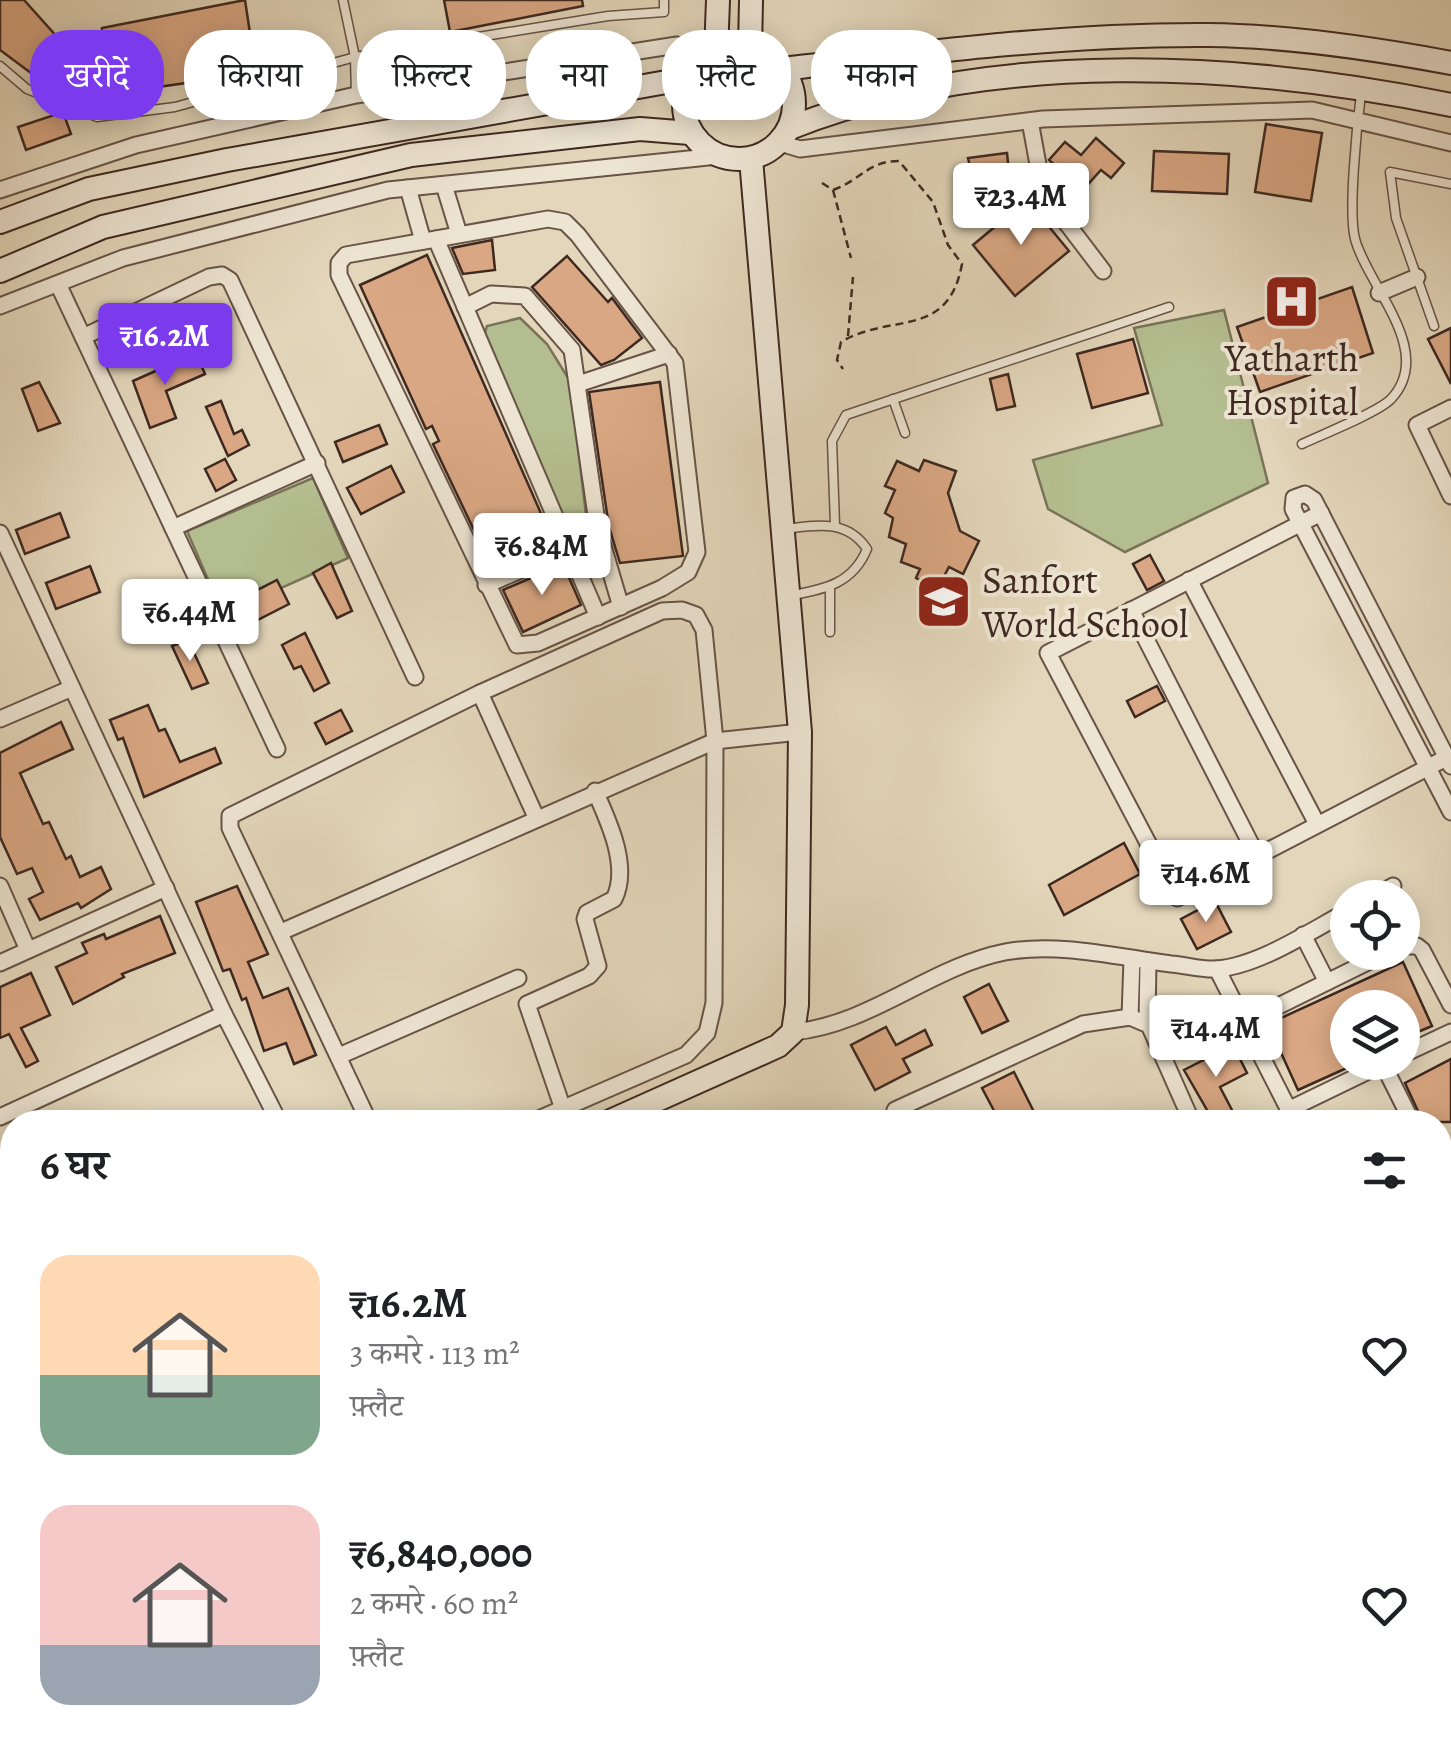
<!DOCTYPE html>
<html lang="hi">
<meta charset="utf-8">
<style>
body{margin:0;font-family:Alegreya,"Noto Serif Devanagari",serif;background:#f6f6f6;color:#202124;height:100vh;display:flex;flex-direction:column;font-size:38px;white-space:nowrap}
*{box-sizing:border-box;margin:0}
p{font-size:32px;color:#757577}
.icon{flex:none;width:55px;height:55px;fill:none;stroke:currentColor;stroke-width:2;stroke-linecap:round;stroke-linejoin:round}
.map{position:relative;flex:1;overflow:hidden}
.details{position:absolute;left:0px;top:1110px;width:1452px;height:642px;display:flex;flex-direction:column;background:#fff;border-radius:40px 40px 0 0;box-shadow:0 5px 25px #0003}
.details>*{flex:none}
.hud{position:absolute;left:30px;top:30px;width:1392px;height:90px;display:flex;gap:20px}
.controls{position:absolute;left:1330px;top:880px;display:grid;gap:20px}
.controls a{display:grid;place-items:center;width:90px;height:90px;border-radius:50%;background:#fff;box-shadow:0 5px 25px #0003;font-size:50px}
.price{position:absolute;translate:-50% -85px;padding:0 22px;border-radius:10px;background:#fff;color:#222;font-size:32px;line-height:65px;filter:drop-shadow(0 2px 5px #0008)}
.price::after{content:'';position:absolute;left:50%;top:60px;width:30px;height:22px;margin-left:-15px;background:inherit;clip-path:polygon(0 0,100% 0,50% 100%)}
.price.active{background:#7c3aed;color:#fff}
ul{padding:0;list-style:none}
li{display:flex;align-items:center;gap:30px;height:250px;padding:0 40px}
li span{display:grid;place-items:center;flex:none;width:280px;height:200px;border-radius:30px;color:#555}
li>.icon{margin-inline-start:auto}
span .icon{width:120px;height:120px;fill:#fffc;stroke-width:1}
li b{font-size:42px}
h2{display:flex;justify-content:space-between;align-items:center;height:120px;padding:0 40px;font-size:42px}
.pill{padding:0 35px;border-radius:40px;background:#fff;box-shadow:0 5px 25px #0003;font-size:35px;line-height:90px}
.pill.active{background:#7c3aed;color:#fff}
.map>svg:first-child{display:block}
.green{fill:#b4bd8f;stroke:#797358;stroke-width:2.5}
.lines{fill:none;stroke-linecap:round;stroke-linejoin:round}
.stream{stroke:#727f78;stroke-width:5}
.building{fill:#d9a783;stroke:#3e2921;stroke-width:2.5}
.lane-casing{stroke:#675447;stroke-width:11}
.street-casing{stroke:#675447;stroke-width:19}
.secondary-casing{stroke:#3e2921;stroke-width:26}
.path{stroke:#3e2921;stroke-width:2.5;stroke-dasharray:8 5;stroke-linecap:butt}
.lane{stroke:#ede4d2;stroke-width:8}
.street{stroke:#ede4d2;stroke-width:15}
.secondary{stroke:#ede4d2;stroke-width:22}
.labels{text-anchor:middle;stroke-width:8;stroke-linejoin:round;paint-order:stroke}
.poi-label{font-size:38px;fill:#3e2921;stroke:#ede4d2}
</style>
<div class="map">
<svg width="1451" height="1751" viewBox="0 0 1451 1751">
<rect width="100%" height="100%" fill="#e3d6ba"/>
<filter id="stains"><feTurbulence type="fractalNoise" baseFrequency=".002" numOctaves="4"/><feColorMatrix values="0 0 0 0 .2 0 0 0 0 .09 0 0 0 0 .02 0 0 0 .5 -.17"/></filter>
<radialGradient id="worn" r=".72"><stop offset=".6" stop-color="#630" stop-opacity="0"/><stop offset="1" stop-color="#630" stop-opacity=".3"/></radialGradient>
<g class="green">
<polygon points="1224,310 1268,483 1125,552 1048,509 1033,460 1162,425 1134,328"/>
<polygon points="520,318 547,344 570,381 590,548 572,546 483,339 487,326"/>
<polygon points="313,478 348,558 223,614 187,531"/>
<polygon points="51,1740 152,1740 156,1751 27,1751"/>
</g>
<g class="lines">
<g class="stream">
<polyline points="676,1740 718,1751"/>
<polyline points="246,1751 254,1740"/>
</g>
</g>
<g class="building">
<polygon points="0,0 24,0 66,47 54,67 39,79 0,50"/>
<polygon points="245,0 256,73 102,95 102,28"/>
<polygon points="444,0 582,0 583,6 450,32"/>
<polygon points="63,112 71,134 26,150 18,127"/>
<polygon points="1266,124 1322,133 1311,201 1255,192"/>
<polygon points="1096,138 1124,163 1111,178 1101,170 1082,191 1049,160 1065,142 1081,155"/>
<polygon points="1154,151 1229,154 1227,194 1152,191"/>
<polygon points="1007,153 1013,210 965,217 960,169 970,166 968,158"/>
<polygon points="1027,200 1069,251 1015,296 973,245"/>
<polygon points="492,240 495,270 463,274 452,248"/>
<polygon points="427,255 554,543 493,570 433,444 439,441 432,426 426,429 360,285"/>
<polygon points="567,256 608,302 612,298 642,338 614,360 601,365 532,287"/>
<polygon points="1352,287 1373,353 1260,392 1237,327"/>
<polygon points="162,313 172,338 121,359 112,336"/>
<polygon points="1451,328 1451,384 1428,339"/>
<polygon points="1133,339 1148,393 1092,408 1077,354"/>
<polygon points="196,353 205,374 166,391 176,418 150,428 133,381"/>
<polygon points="1008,374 1015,406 997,410 990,379"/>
<polygon points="39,382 60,423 38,431 22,389"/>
<polygon points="660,382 683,556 620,563 609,527 589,392"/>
<polygon points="221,401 234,434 242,430 249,445 228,456 206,407"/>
<polygon points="379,425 387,444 343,462 335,442"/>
<polygon points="225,459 236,480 216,491 205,469"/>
<polygon points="924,460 956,471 948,493 960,531 979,541 963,574 949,567 937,589 916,578 920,569 901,562 906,544 889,537 893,518 885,513 895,490 885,486 897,461 919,471"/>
<polygon points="391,466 404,492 361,514 347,488"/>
<polygon points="60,513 69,537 25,554 16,530"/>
<polygon points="1150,555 1164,581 1147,590 1133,564"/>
<polygon points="331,563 352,611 337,618 313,573"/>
<polygon points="563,564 581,605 523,632 503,590"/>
<polygon points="90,566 100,592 56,609 46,583"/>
<polygon points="277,580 289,604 238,630 226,606"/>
<polygon points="305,633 329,683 314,691 301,666 294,669 282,645"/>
<polygon points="188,640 208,683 192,689 172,646"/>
<polygon points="1157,686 1165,701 1135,717 1127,701"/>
<polygon points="148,705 159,731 165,729 180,762 215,748 221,763 144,797 123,738 118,740 110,720"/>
<polygon points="341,710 352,731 326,744 315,723"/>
<polygon points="61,722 73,749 20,773 43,824 49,822 66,859 71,856 80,877 101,867 111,889 81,908 78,903 40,920 29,899 43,892 32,868 17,874 0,837 0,753"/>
<polygon points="1124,843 1140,874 1064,915 1049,885"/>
<polygon points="237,886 268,954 248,962 263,998 288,988 316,1055 294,1064 286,1043 264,1051 246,998 242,1000 230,969 223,971 196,902"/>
<polygon points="1215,901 1231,932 1197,949 1181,919"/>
<polygon points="160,916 175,953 122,974 124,977 73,1004 56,967 87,953 82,943 104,934 106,939"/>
<polygon points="1403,962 1432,1026 1406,1037 1402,1008 1348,1008 1348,1062 1360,1062 1298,1090 1268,1024"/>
<polygon points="31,973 50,1015 21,1028 38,1061 26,1067 9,1034 0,1038 0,987"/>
<polygon points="989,984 1008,1021 982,1033 964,997"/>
<polygon points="886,1027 896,1045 925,1030 932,1045 903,1059 910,1072 875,1090 851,1045"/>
<polygon points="1233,1045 1247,1073 1220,1087 1233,1112 1214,1122 1184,1070"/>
<polygon points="1451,1059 1451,1122 1423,1122 1405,1083"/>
<polygon points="1014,1072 1039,1122 1000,1122 982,1088"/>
<polygon points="12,1204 12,1250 0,1256 0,1209"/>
<polygon points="12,1299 12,1357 0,1332 0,1305"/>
</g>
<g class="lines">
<defs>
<g id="lane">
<polyline points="343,0 355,57 356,95"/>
<polyline points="0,66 27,89 97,117 175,107 355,57 608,16 664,12 664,0"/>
<polyline points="1434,326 1396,218 1390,172 1451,184"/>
<polyline points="893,399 905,433"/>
<path d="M1302 444C1321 435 1379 412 1391 399 1436 351 1368 287 1355 239 1348 212 1357 125 1361 94"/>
<polyline points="835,525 832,441 846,415 1169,307"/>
<path d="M785 529C817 525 847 519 867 549 853 583 826 589 793 595"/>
<polyline points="830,588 830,632"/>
</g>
<g id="street">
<polyline points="1030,121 1043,192 1103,271"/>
<polyline points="780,143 800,149 1043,119 1312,110 1451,143"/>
<polyline points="444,185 459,234"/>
<polyline points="408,188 423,241"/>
<polyline points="0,190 136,145 356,95 677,45 708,57"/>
<polygon points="548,219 565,222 578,235 675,363 697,552 688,572 662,588 538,643 517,645 339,275 339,263 346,255"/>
<polyline points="436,239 598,617"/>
<polyline points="58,284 277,749"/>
<polyline points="1379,293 1417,277"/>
<polyline points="0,306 123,258 388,190 718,156"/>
<polyline points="465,307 491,294 525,296 572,350 598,529 621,607"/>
<polyline points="83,337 209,277 222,275 230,280 415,677"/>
<polyline points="578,384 669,354"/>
<polyline points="1451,408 1417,425 1451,496"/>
<polyline points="1321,513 1048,653 1177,898 1446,758"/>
<polyline points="173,528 317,463"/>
<polyline points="0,533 224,1014 279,1122"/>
<polyline points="1189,580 1317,824"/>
<polyline points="486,585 569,549"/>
<polyline points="1131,610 1257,856"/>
<polyline points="480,693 536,817"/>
<polyline points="0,719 72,688"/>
<polyline points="1451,766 1314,500 1305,494 1294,498 1293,509 1451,812"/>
<polyline points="0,886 28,950"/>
<polyline points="1372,898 1393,886"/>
<polyline points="281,932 715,741 800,732"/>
<polyline points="1303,935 1327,982"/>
<polyline points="1402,946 1417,946 1422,950 1451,1005"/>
<polyline points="0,963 166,888"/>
<polyline points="1217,969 1295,1122"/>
<polyline points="1130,1017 1132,959"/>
<polyline points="1147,1022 1148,961"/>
<polyline points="1244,1023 1388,952"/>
<path d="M793 1032C870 1025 930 967 1005 952 1059 942 1117 957 1171 964 1185 965 1202 970 1216 969 1259 966 1310 931 1348 911"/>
<polyline points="1402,1055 1451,1032"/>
<polyline points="339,1056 518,978"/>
<polyline points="1383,1064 1412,1122"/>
<path d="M563 1109 527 1004 589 976 598 966 585 919 587 913 614 899C630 867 609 822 595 791"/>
<polyline points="895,1110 1083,1024 1130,1017 1149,1025 1192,1122"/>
<polyline points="1288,1110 1387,1062"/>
<polyline points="0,1117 224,1014"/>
<polyline points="369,1122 230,828 230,816 480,693 662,611 682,610 696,615 704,630 715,741 714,1003 707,1033 686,1055 532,1122"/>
<polyline points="1440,1178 1451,1200"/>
<polyline points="1440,1254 1451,1249"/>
<polyline points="0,1290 12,1284"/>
<polyline points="1440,1356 1451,1350"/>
<polyline points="0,1429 12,1462"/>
<polyline points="1440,1561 1451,1555"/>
<polyline points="0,1611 12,1640"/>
<polyline points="1440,1713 1451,1708"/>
<polyline points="0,1745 12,1739"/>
<polyline points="1369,1751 1390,1740"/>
</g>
<g id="secondary">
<circle cx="739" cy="104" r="55"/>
<polyline points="750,49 751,0"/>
<polyline points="716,53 718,0"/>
<path d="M783 69C924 52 1066 34 1209 35 1290 36 1371 48 1451 63"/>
<path d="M790 128C990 48 1243 62 1451 105"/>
<polyline points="0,222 89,189 227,160 689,78"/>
<polyline points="0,271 103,227 411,155 640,129 690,133"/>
<polyline points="608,1122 778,1046 793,1032 797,1005 800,732 751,159"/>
<polyline points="0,1406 12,1399"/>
</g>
</defs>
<use href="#lane" class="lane-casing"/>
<use href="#street" class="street-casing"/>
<use href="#secondary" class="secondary-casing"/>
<g class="path">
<polyline points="822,183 833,190 851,258"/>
<path d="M833 190C861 180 868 161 899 161L933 202 948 245 962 264C948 340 892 312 841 342L837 360 843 369"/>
<polyline points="848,336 853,277"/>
</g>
<use href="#lane" class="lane"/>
<use href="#street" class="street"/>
<use href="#secondary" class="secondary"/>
</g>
<defs>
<symbol id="hospital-square" viewBox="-11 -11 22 22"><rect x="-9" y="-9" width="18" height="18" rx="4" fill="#8f2418" stroke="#ede4d2"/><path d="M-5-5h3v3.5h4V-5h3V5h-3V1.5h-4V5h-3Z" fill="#fff"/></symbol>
<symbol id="school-square" viewBox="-11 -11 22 22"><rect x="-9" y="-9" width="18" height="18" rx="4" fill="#8f2418" stroke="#ede4d2"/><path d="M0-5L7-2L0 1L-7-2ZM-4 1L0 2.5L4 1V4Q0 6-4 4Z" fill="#fff"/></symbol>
</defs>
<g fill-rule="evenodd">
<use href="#hospital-square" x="1260" y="270" width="63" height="63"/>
<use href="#school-square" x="912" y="570" width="63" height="63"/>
</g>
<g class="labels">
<g class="poi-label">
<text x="1292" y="371">Yatharth<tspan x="1292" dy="44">Hospital</tspan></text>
<text x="982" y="593" text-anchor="start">Sanfort<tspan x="982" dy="44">World School</tspan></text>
</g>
</g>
<rect width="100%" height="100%" filter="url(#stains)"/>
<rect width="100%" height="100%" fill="url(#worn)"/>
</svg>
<div class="controls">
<a><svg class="icon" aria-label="locate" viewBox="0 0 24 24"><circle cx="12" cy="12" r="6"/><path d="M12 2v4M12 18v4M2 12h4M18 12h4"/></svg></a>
<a><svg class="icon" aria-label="layers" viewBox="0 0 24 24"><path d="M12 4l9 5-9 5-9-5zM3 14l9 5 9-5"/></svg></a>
</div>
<b class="price" style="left:1021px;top:248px">₹23.4M</b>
<b class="price active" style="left:165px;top:388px">₹16.2M</b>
<b class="price" style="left:542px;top:598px">₹6.84M</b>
<b class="price" style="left:190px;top:664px">₹6.44M</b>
<b class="price" style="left:1206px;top:925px">₹14.6M</b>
<b class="price" style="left:1216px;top:1080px">₹14.4M</b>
<div class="hud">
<a class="pill active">खरीदें</a>
<a class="pill">किराया</a>
<a class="pill">फ़िल्टर</a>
<a class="pill">नया</a>
<a class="pill">फ़्लैट</a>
<a class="pill">मकान</a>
</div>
<section class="details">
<h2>6 घर<svg class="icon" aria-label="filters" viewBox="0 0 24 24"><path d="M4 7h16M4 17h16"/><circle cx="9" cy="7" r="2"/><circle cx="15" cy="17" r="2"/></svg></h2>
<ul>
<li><span style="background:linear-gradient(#ffd9b3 60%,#7fa58c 0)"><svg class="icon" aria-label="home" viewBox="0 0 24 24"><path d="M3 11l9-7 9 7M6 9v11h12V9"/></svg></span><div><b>₹16.2M</b><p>3 कमरे · 113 m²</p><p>फ़्लैट</p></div><svg class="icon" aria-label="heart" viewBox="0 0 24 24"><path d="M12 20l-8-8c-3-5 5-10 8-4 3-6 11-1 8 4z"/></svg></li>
<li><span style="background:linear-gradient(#f6c9c9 70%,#9aa5b1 0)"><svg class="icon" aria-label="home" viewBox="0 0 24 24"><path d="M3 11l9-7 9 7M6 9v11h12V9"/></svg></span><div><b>₹6,840,000</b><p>2 कमरे · 60 m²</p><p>फ़्लैट</p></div><svg class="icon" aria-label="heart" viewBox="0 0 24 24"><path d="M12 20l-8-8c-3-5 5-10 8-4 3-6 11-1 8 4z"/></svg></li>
</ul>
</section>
</div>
